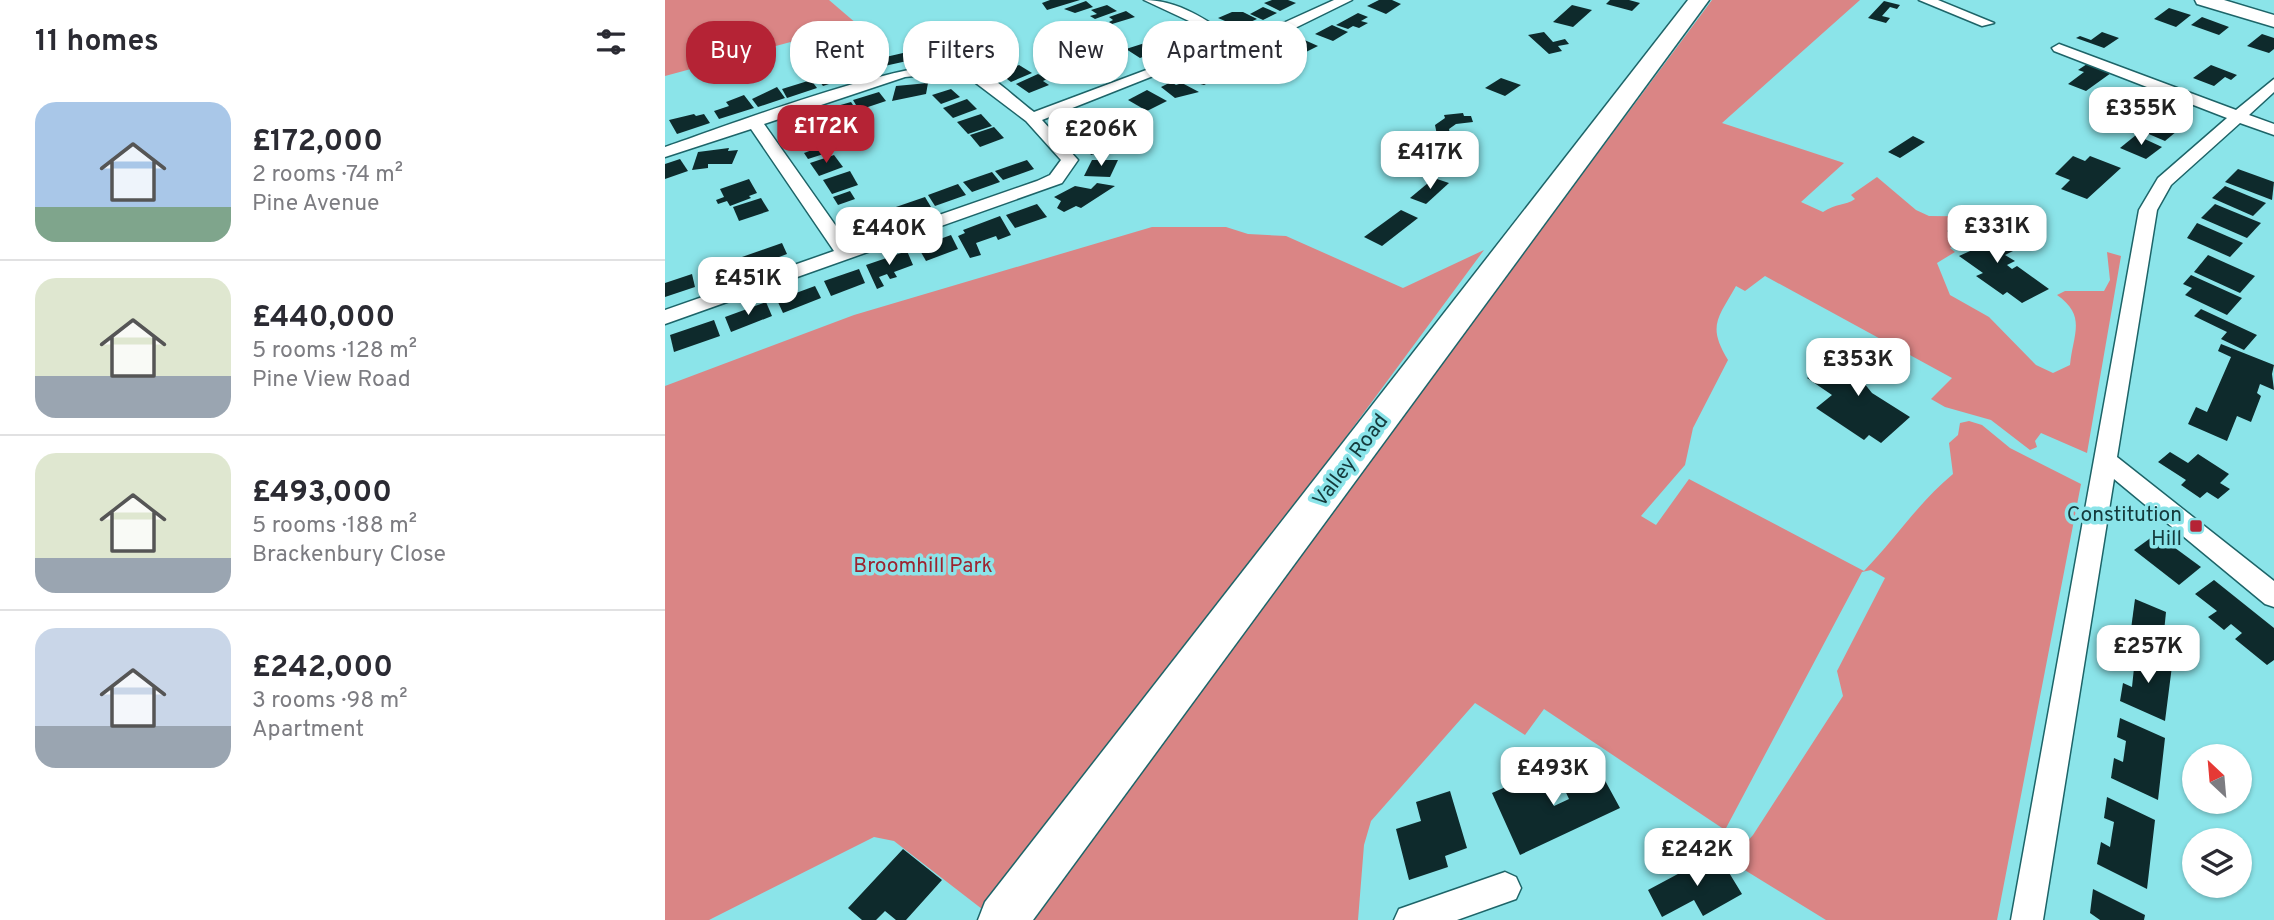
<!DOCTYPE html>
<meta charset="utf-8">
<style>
body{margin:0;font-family:Overpass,sans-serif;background:#f2f2f3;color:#2b2b33;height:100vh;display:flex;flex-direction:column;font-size:26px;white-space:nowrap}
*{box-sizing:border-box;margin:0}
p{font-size:23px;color:#7c7c81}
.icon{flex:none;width:38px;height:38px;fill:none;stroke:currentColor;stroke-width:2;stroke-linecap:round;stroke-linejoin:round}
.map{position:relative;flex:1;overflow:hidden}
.panel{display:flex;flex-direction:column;background:#fff;width:665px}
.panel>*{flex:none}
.banner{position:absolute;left:21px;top:21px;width:665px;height:63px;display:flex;gap:14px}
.needle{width:46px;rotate:334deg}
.fabs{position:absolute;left:1517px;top:744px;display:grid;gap:14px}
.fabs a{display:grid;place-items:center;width:70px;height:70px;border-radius:50%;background:#fff;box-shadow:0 2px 5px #0004;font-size:35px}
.price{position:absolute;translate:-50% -60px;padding:0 16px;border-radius:14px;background:#fff;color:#222;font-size:23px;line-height:46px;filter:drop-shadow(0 2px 4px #0008)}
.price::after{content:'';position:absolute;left:50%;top:42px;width:21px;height:16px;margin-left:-10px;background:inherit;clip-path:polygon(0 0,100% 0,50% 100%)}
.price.current{background:#b52335;color:#fff}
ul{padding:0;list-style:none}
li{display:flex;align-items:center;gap:21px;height:175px;padding:0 35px}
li+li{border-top:2px solid #e1e1e2}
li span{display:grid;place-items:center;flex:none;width:196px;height:140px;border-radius:21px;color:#555}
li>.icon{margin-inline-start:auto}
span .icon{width:84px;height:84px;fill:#fffc;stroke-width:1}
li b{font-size:30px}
h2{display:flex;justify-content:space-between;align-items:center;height:84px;padding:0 35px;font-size:30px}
.chip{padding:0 24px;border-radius:28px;background:#fff;box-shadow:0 2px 5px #0004;font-size:24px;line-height:63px}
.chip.current{background:#b52335;color:#fff}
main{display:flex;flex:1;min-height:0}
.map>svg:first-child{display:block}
.green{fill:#da8585}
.building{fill:#0e2a2c}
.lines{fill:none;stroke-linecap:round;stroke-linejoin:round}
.street-casing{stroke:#1d6468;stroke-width:3}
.secondary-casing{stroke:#1d6468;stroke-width:3}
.primary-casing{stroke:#1d6468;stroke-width:3}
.street{fill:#fff;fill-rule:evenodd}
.secondary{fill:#fff;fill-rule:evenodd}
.primary{fill:#fff;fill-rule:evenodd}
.poi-dot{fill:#b52335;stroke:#8be4e9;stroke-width:2.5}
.labels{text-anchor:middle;stroke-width:7;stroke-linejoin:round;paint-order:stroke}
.street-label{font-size:21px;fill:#143a3c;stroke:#8be4e9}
.poi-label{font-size:21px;fill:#143a3c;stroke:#8be4e9;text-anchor:end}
.park-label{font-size:21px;fill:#9c2430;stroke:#8be4e9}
</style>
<main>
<section class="panel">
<h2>11 homes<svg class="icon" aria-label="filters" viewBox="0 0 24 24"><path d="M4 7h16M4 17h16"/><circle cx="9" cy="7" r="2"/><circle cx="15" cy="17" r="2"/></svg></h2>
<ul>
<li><span style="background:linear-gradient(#a9c7e8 75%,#7fa58c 0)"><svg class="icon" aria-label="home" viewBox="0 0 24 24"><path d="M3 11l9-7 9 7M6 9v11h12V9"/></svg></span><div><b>£172,000</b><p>2 rooms · 74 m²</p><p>Pine Avenue</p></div></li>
<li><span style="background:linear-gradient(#dfe7d0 70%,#9aa5b1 0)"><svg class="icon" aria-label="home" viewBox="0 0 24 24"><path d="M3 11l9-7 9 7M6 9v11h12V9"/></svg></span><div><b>£440,000</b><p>5 rooms · 128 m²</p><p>Pine View Road</p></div></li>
<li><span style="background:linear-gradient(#dfe7d0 75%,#9aa5b1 0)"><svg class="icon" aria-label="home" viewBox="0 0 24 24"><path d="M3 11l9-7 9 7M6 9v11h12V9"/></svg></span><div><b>£493,000</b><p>5 rooms · 188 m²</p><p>Brackenbury Close</p></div></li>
<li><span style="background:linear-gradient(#c9d6e8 70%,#9aa5b1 0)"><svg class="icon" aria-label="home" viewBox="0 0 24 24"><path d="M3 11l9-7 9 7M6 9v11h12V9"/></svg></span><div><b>£242,000</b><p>3 rooms · 98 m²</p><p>Apartment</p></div></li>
</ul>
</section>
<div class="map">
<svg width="1609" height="920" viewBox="0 0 1609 920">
<rect width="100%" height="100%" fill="#8be4e9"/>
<g class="green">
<polygon points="0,0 164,0 192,24 0,76"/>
<path d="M1047 0H1195L1057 123 1179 163 1136 202 1158 212C1171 203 1180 206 1190 199L1186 195 1212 177 1251 210 1264 216 1356 217 1341 224 1337 231 1340 242 1332 237 1327 239 1310 226 1292 234 1312 247 1317 245 1324 250 1296 249 1290 245 1285 248 1290 252 1272 263 1285 295 1324 317 1371 365 1388 373 1405 365C1408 334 1422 316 1392 295L1400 291H1439L1445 280 1442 252 1456 256 1422 453 1376 433 1370 441 1372 447 1365 450 1326 420 1280 407 1266 399 1287 378 1100 276 1080 291 1071 286C1053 318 1042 326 1063 360L1028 428 1020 465 976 516 991 525 1024 479 1199 571C1230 539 1254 502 1288 474L1284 443 1293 435 1295 423 1304 421 1317 425 1345 448 1416 484 1332 920H1161L1065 861 1088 835 1178 696 1172 671 1220 578 1206 570 1197 572 1060 830 879 709 860 735 810 703 706 821 699 845 693 920H368L609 588Z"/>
<polygon points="487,227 561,227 583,234 621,236 738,288 819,250 624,514 317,909 229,841 209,837 44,920 0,920 0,386 189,315"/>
</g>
<g class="building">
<polygon points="385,0 415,0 382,10 377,3"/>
<polygon points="607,0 623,0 631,3 615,11 599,3"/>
<polygon points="714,0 727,0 736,4 721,14 702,6"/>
<polygon points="945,0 964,0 975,3 967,11 941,4"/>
<polygon points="421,1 428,7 410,13 399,9"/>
<polygon points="1219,1 1235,5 1232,9 1225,7 1217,16 1225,18 1221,23 1203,18"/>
<polygon points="442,5 452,11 430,19 425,16 432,14 426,10"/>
<polygon points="907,5 927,10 908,27 888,22"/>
<polygon points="598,7 612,13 598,20 585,14"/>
<polygon points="1504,8 1526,15 1511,27 1489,19"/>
<polygon points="461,11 470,17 447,24 444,22 448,20 444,17"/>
<polygon points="567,12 578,12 592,19 574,27 553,18"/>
<polygon points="693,13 703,17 696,21 703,23 694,28 688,26 683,29 671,25"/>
<polygon points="1537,17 1564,27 1554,35 1526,25"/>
<polygon points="667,25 683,32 668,41 650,34"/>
<polygon points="511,32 518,37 508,41 509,45 502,48 493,39"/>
<polygon points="879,32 888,42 900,39 904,44 893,46 897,51 884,54 863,35"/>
<polygon points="1437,32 1454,38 1439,48 1411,38 1415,36 1426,40"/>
<polygon points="1597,34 1609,38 1609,49 1604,53 1582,46"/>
<polygon points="635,38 653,46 635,55 624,50 635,44 628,41"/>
<polygon points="483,42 492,49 489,50 491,52 475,58 461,49"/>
<polygon points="315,43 313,52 286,54 289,45"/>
<polygon points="275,46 275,55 248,59 248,51"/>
<polygon points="607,49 627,61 621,64 614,61 594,69 582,63"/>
<polygon points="450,52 460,60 456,61 460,64 449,68 437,58"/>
<polygon points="238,53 242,61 215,67 212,59"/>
<polygon points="334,54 349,61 330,70 316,62"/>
<polygon points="567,59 583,66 560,75 557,74 560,72 554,70 562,66 557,64"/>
<polygon points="208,61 215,68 187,77 181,69"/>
<polygon points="424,64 433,74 421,78 415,79 401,67 406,66 410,69"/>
<polygon points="1422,64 1446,73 1421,91 1403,84 1419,72 1413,70"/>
<polygon points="354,65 367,73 346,82 334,73"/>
<polygon points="1546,65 1572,75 1566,80 1560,77 1549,86 1528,78"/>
<polygon points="179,70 185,77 158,86 152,78"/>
<polygon points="537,70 553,78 539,85 517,79"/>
<polygon points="373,74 382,79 378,81 384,85 364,93 351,84"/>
<polygon points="836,78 856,85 840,96 820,88"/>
<polygon points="146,80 152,88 122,98 117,89"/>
<polygon points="506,82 511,85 517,83 534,92 510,98 496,87"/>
<polygon points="263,83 261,94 227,101 231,86"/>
<polygon points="112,87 120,98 93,107 87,99"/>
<polygon points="286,89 295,97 276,104 267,95"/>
<polygon points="482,90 502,101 482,111 463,100"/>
<polygon points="214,92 221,101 194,110 188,100"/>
<polygon points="79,95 89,108 54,119 49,111 64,106 61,102"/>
<polygon points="302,99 312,109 288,118 278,108"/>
<polygon points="186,102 192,111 163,120 158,110"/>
<polygon points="422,111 431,112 439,126 411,136 406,129 424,121 402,127 397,122"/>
<polygon points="1496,112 1501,114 1505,112 1527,120 1517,128 1489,117"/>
<polygon points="798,113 799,116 806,116 808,122 791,124 784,129 785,134 772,135 770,125 780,118 779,115"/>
<polygon points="29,114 31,116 39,114 45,123 12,134 4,120"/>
<polygon points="316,114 327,126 303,134 292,122"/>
<polygon points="145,116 160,122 136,135 121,129"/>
<polygon points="1491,123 1512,131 1500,141 1479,132"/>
<polygon points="329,127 339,138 315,147 305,135"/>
<polygon points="442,134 451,147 426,155 417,141"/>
<polygon points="1471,135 1497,147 1481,159 1455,148"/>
<polygon points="1248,136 1260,142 1235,158 1223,152"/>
<polygon points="163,144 168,151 143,159 139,153"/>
<polygon points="64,148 63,151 73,150 67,164 43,164 43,168 27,170 33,152"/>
<polygon points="169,155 178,167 154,176 145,163"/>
<polygon points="1408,156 1420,161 1425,156 1456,168 1422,199 1396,189 1405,180 1390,174"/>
<polygon points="15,159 23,171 0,179 0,164"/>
<polygon points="362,160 369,169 338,180 330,171"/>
<polygon points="427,160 453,160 445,177 419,176"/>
<polygon points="1573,169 1609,182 1607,200 1560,182"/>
<polygon points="185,171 193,185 167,194 158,180"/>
<polygon points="327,172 335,182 307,192 298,182"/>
<polygon points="769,178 784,183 761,204 745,198"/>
<polygon points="84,179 92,193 84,196 86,198 65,206 62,201 53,204 51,200 59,197 55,189"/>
<polygon points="432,183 450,186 416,208 411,206 399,212 392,208 396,201 389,197 410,186 426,189"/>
<polygon points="293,184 301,195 270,206 263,195"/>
<polygon points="1560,186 1601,203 1588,216 1547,198"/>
<polygon points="185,191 190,199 173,205 168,197"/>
<polygon points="260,197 266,207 234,218 228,208"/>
<polygon points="96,198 104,211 74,221 68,207"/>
<polygon points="372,204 382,217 350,228 341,215"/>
<polygon points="1550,204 1596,223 1582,238 1536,218"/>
<polygon points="220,210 226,222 192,233 187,221"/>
<polygon points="736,210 753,218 717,246 699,237"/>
<polygon points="335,216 346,235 333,240 331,236 311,243 316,255 305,258 293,236 300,233 298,230"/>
<polygon points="1300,222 1315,232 1309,236 1313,238 1324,233 1350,250 1340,255 1350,261 1342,265 1347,269 1352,266 1384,289 1357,303 1342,292 1338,295 1311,276 1318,273 1294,256 1314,247 1307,242 1302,244 1282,231"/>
<polygon points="1532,223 1578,243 1565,257 1522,238"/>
<polygon points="286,235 293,249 261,261 253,247"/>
<polygon points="117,243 122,254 82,269 77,257"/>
<polygon points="242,251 248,265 229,272 232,277 225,279 222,274 214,277 219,286 212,289 201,265"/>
<polygon points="1543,255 1590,276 1575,293 1529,272"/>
<polygon points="72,259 77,270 38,285 34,273"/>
<polygon points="194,269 200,283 166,296 159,281"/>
<polygon points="27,274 30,287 0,297 0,283"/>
<polygon points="1526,275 1577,298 1562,315 1520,295 1527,288 1518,284"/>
<polygon points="150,286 156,298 118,313 112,300"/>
<polygon points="101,302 107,316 66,332 60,317"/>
<polygon points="1536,309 1592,335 1579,350 1556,339 1562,332 1529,316"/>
<polygon points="49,320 55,336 9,352 5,335"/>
<polygon points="1184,342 1221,365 1199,383 1207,393 1245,417 1216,443 1204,435 1199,440 1151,408 1167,395 1142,378 1158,366 1178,379 1194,367 1171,353"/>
<polygon points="1556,344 1609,365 1607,374 1609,390 1595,384 1592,393 1596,396 1586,422 1572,416 1562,441 1523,424 1531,407 1542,412 1566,357 1553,351"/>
<polygon points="1505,452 1523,463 1533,454 1564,474 1555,483 1565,489 1553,499 1542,492 1535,498 1516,485 1521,480 1493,462"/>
<polygon points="1491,534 1536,567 1514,585 1469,550"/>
<polygon points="1549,580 1609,628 1609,660 1602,665 1570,639 1577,633 1566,624 1559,630 1543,617 1552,611 1530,594"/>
<polygon points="1470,599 1501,612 1498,642 1466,629"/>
<polygon points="1463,647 1507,666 1500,721 1455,701 1458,683 1467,687 1469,668 1461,664"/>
<polygon points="1455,718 1500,738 1493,800 1446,778 1449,758 1458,762 1461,741 1452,737"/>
<polygon points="931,764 955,808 855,855 827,793 872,773 889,806 904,799 895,780"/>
<polygon points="785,791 802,848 780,856 783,867 744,880 731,829 756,821 751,802"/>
<polygon points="1442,797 1490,820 1482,889 1432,864 1436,842 1445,847 1447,834 1449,822 1439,818"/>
<polygon points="238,849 277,880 241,920 231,920 220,911 211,920 197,920 183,908"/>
<polygon points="1052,853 1077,894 1038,916 1029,900 997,917 983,890"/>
<polygon points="1428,889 1480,915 1479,920 1435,920 1425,913"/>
</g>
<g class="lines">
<defs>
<g id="street">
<path d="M479 0C514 0 541 20 569 38L616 24 669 0H687L626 30 531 59 377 120 413 160 397 183 0 324V310L169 251 86 129 0 157V147C53 129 267 47 308 67 330 77 350 98 369 112L556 42 524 21ZM288 72 299 74 361 121 396 160 385 175 372 181 185 246 99 124 240 77Z"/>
<polygon points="1254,0 1273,0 1329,23 1317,26"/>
<polygon points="1394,44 1571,110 1609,79 1609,92 1584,115 1609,124 1609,135 1575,123 1506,185 1492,210 1452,457 1609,581 1609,607 1600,604 1449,479 1378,920 1346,920 1474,210 1493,178 1562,118 1389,51 1387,48"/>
<polygon points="840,872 851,877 856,888 851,899 792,920 729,920 734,909"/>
</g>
<polygon id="secondary" points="1530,0 1559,0 1609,15 1609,27 1532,4"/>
<polygon id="primary" points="1023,0 1044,0 368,920 313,920 320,902"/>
</defs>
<use href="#street" class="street-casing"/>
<use href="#secondary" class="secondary-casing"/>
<use href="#primary" class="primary-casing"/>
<use href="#street" class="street"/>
<use href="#secondary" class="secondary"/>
<use href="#primary" class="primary"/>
</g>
<rect class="poi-dot" x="1524" y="519" width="14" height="14" rx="3.5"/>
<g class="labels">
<g class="street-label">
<text transform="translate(685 460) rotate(-53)" y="7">Valley Road</text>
</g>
<g class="poi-label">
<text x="1517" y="521">Constitution<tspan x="1517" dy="24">Hill</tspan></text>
</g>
<g class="park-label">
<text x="258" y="572">Broomhill Park</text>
</g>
</g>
</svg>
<div class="fabs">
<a><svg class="needle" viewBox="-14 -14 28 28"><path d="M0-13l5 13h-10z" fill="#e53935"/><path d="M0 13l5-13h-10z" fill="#7c7c81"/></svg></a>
<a><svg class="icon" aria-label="layers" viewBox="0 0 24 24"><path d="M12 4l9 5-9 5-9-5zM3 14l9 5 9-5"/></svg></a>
</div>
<b class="price" style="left:1476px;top:147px">£355K</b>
<b class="price current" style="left:161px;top:165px">£172K</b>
<b class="price" style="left:436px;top:168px">£206K</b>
<b class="price" style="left:765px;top:191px">£417K</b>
<b class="price" style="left:1332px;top:265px">£331K</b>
<b class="price" style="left:224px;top:267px">£440K</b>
<b class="price" style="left:83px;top:317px">£451K</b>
<b class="price" style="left:1193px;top:398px">£353K</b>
<b class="price" style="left:1483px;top:685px">£257K</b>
<b class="price" style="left:888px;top:807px">£493K</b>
<b class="price" style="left:1032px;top:888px">£242K</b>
<div class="banner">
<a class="chip current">Buy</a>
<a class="chip">Rent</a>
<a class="chip">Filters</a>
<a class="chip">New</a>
<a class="chip">Apartment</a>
</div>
</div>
</main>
